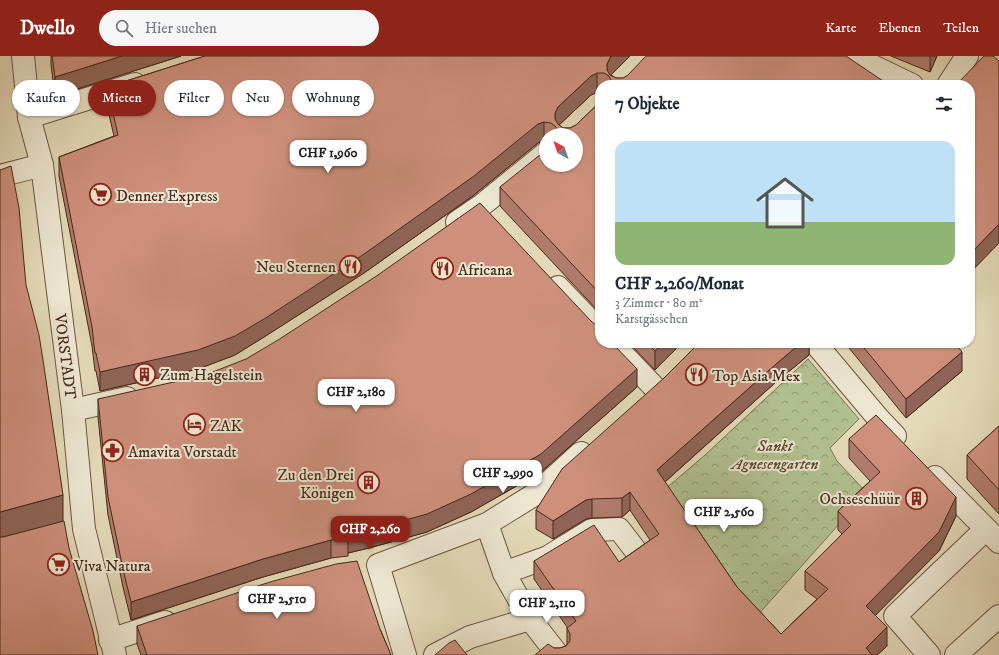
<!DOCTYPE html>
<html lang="de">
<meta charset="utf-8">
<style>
body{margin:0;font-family:"IM FELL DW Pica",serif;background:#f6f6f7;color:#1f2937;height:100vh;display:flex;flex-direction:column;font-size:15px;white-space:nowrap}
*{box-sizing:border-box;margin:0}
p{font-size:13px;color:#747a83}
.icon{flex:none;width:22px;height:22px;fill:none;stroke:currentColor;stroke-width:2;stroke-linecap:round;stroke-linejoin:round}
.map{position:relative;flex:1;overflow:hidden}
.panel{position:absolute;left:595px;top:24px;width:380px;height:268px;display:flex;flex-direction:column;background:#fff;border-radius:16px;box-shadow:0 1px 3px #0004}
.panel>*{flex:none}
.top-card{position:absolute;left:12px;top:24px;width:380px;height:36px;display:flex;gap:8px}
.needle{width:26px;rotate:320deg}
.fabs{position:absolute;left:539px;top:72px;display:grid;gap:8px}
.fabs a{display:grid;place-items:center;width:44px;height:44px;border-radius:50%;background:#fff;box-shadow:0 1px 3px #0004;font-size:20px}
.price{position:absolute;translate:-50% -34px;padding:0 9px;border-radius:8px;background:#fff;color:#222;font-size:13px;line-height:26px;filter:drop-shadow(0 1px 2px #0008)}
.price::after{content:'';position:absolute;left:50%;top:24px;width:12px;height:9px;margin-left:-6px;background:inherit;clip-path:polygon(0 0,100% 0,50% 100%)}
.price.current{background:#8f2418;color:#fff}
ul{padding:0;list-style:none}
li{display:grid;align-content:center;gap:8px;height:212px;padding:0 20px}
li+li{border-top:1px solid #e0e1e3}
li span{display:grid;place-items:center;height:124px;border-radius:12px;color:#555}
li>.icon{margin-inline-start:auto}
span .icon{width:72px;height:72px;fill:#fffc;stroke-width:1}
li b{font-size:17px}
h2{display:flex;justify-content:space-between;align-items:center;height:48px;padding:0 20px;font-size:17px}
.chip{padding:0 14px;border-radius:18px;background:#fff;box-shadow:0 1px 3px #0004;font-size:14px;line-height:36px}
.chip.current{background:#8f2418;color:#fff}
header{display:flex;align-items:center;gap:24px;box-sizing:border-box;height:56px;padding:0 20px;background:#8f2418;color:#fff}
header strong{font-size:19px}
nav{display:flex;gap:22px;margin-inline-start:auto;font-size:14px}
.search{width:280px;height:36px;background:#f6f6f7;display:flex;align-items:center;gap:10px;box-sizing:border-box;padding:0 14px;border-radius:22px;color:#747a83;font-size:15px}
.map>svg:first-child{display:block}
.forest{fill:url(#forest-crowns);stroke:#7c7455}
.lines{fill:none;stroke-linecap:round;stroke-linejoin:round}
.minor-casing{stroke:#6e5441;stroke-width:24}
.minor{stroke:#ede7d2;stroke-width:22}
.wall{fill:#b17c6c;stroke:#472819}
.shaded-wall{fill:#906558;stroke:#472819}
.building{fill:#ce907d;stroke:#472819}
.labels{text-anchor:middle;stroke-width:4;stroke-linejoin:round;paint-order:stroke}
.poi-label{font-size:16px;fill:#472819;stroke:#ede7d2;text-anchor:start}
.street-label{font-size:16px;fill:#472819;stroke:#ede7d2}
.park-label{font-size:16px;font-style:italic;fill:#5c4631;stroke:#ede7d2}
</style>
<header>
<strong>Dwello</strong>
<div class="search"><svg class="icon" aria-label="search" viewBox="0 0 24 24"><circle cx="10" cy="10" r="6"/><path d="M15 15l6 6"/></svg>Hier suchen</div>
<nav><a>Karte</a><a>Ebenen</a><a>Teilen</a></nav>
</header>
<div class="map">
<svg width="999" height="599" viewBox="0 0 999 599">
<defs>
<pattern id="forest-crowns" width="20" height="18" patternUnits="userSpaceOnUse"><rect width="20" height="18" fill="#b1c091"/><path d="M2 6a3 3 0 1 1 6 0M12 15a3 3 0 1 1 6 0" fill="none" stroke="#929c76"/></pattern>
</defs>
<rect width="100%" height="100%" fill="#e4dab9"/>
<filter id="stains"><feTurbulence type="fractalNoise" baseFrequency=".005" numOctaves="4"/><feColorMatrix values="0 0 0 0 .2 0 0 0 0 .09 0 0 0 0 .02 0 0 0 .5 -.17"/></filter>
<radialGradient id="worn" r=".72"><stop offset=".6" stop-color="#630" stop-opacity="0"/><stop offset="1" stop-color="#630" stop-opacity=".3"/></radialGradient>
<polygon class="forest" points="808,303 859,363 830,392 837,405 867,437 756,561 663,435 705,399"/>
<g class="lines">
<defs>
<g id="minor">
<path id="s1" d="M23 0 29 61 42 109 73 354 84 473 115 599"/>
<polyline points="852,0 912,29"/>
<polyline points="948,29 967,0"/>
<polyline points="29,61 135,28"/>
<polyline points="0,120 42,109"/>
<polyline points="457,166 482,149 546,97"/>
<polyline points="558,231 600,275"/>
<polyline points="612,287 655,332"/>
<polyline points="815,287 878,362 895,380"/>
<polyline points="73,354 127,342"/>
<polyline points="935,421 999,486"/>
<polyline points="504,517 548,501 592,474 619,473 636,495"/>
<polyline points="530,563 558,599"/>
<polyline points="110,584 165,566"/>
<polyline points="405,599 378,509 487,468 537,437 581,397"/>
<polyline points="435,599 470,581 530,563 504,517 487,468"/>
<polyline points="929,599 895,560 986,473"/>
<polyline points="956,599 999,560"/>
</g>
</defs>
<use href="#minor" class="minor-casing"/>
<use href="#minor" class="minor"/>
</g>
<g class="wall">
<polygon points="51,0 181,0 55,40 51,9"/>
<polygon points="205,0 630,0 611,19 616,22 889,29 600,29 600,36 597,36 591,39 559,69 563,72 570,72 576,69 600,46 600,257 500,150 500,131 576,79 546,79 546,85 544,85 538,87 474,139 364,217 264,281 235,299 198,313 100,335 96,315 95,315 92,290 59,120 59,101 114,80 107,50 107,31"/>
<polygon points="891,0 937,0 930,16"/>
<polygon points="600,287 637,331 541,416 471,456 427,476 369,492 348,497 348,500 331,502 263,521 131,564 123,531 108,459 98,361 98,343"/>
<polygon points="629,287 682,287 655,314"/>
<polygon points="809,287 809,299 776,326 665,426 737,531 781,578 817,543 805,534 805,515 842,478 838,474 838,455 870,425 849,402 849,383 956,460 939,495 875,559 887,590 877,599 535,599 554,592 560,592 566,590 567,588 567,571 534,523 534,505 619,506 650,484 630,454 622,461 592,462 586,463 553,483 536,473 536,454 664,322"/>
<polygon points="845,287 955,287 962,315 906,362"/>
<polygon points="999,370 999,458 967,423 967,399"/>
<polygon points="137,570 380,573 391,599 141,599 137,588"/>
</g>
<g class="shaded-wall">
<polygon points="122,0 181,0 55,40 55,21"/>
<polygon points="611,0 630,0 610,20 609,20 607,19 607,8"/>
<polygon points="930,0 937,0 930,16"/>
<polygon points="597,17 597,36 591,39 558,70 556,71 555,70 555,57 558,51 591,20"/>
<polygon points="544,66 544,85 538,87 474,139 364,217 264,281 235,299 198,313 100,335 100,316 538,68"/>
<polygon points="999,168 999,187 970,217 970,198"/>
<polygon points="664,287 682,287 655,314 655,295"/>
<polygon points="801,287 809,287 809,299 776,326 657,433 657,414 776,308"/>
<polygon points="962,296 962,315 906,362 906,343"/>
<polygon points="637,313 637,331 541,416 471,456 427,476 369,492 348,497 348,482 347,479"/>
<polygon points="630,436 630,454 622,461 622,442"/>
<polygon points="63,439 63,466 0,482 0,456"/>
<polygon points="956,441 956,460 939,495 866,569 866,550"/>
<polygon points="592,443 592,462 586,463 553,483 553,465 586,444"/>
<polygon points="331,484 331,502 263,521 131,564 131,546 263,503"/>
<polygon points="887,571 887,590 877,599 866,599 866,592"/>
</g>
<g class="building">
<polygon points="52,0 122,0 55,21"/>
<polygon points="205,0 611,0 607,8 607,14 610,19 616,22 623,22 628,19 646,0 846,0 889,29 612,29 612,26 609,20 604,17 597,17 591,20 558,51 555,57 555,63 558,68 563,72 570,72 576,69 600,46 600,238 500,131 546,94 546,109 576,109 576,79 558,79 558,77 556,71 551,67 544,66 538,68 474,120 364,198 264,263 235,280 198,294 100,316 96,297 95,297 92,271 59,101 118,79 107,31"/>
<polygon points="984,0 993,0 999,5 999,168 970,198 970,29 956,29"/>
<polygon points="11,110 19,152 26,229 39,279 43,304 63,439 0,456 0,114"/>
<polygon points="480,147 591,265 596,269 600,269 600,287 612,287 637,313 541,398 471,438 427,458 369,474 347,479 348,482 331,484 263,503 131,546 123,513 108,441 98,343 205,319 246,303 278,284 378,219"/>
<polygon points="647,287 664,287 655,295"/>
<polygon points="699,287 801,287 776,308 657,414 737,531 781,578 828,533 805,515 851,469 838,455 880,416 849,383 876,359 956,441 939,476 866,550 887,571 866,592 872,599 535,599 548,588 554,592 560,592 566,590 570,585 570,578 567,572 576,565 534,505 594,469 619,506 659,478 630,436 622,442 592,443 586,444 553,465 536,454 562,413 664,322"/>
<polygon points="860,287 955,287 962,296 906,343"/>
<polygon points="999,370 999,434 967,399"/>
<polygon points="64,465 69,492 93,575 98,599 0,599 0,481 3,481"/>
<polygon points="357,505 380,573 391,599 147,599 137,570 270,526 336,508"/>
<polygon points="455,584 467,599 435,599 449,587"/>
</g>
<defs>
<symbol id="supermarket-ring" viewBox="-11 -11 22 22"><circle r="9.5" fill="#ede7d2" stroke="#8f2418" stroke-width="1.5"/><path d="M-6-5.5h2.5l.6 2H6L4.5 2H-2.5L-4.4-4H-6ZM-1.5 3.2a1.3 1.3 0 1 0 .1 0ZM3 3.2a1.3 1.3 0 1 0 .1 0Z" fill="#8f2418"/></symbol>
<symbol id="restaurant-ring" viewBox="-11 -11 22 22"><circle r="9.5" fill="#ede7d2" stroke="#8f2418" stroke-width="1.5"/><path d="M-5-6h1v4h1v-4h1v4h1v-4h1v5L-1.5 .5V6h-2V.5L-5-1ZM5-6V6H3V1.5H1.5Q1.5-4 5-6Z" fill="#8f2418"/></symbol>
<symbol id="building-ring" viewBox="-11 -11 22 22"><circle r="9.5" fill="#ede7d2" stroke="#8f2418" stroke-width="1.5"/><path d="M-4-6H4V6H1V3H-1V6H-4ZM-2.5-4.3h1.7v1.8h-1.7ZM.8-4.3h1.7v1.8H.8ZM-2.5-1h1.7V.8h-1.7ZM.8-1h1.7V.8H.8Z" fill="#8f2418"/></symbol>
<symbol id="hotel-ring" viewBox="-11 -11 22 22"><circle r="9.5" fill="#ede7d2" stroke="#8f2418" stroke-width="1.5"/><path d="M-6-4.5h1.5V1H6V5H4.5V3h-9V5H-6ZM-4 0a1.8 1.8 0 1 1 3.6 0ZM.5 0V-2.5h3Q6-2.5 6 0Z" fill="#8f2418"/></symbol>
<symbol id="pharmacy-ring" viewBox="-11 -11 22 22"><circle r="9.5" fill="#ede7d2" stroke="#8f2418" stroke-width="1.5"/><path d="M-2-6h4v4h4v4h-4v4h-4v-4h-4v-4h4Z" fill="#8f2418"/></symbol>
</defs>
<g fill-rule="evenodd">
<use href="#supermarket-ring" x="88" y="126" width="25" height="25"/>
<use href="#restaurant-ring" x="338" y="198" width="25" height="25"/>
<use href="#restaurant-ring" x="430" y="200" width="25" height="25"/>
<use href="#building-ring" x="132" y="306" width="25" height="25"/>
<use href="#restaurant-ring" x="684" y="306" width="25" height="25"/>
<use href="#hotel-ring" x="182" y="356" width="25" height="25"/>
<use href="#pharmacy-ring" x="100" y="382" width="25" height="25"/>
<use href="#building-ring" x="356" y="414" width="25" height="25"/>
<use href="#building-ring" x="904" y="430" width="25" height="25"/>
<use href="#supermarket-ring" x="46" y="496" width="25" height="25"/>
</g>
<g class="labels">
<g class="poi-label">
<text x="116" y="145">Denner Express</text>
<text x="336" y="216" text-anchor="end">Neu Sternen</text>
<text x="458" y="219">Africana</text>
<text x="160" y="324">Zum Hagelstein</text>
<text x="712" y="325">Top Asia Mex</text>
<text x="210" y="375">ZAK</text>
<text x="128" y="401">Amavita Vorstadt</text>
<text x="354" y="424" text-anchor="end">Zu den Drei<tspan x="354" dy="18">Königen</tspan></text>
<text x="900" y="448" text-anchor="end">Ochseschüür</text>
<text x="74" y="515">Viva Natura</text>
</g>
<g class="street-label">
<text dy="6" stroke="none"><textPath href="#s1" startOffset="304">VORSTADT</textPath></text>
</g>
<g class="park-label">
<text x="775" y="395">Sankt<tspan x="775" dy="18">Agnesengarten</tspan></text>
</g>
</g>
<rect width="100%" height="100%" filter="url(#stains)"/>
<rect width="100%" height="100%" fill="url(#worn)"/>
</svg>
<div class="fabs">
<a><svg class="needle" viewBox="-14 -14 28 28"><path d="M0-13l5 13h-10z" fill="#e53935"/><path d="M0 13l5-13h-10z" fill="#747a83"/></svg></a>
</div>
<b class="price" style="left:328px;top:118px">CHF 1,960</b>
<b class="price" style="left:356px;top:357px">CHF 2,180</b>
<b class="price" style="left:503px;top:438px">CHF 2,990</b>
<b class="price" style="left:724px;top:477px">CHF 2,560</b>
<b class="price current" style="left:370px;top:494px">CHF 2,260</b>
<b class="price" style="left:277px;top:564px">CHF 2,510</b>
<b class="price" style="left:547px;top:568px">CHF 2,110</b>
<div class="top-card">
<a class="chip">Kaufen</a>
<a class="chip current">Mieten</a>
<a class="chip">Filter</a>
<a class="chip">Neu</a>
<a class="chip">Wohnung</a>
</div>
<section class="panel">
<h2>7 Objekte<svg class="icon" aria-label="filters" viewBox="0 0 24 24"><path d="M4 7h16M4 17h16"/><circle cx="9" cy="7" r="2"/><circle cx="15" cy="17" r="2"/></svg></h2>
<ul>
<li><span style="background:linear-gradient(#bfe0f5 65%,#8fb573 0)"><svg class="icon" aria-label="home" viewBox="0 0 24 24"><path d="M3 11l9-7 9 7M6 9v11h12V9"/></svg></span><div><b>CHF 2,260/Monat</b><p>3 Zimmer · 80 m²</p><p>Karstgässchen</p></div></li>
</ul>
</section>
</div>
